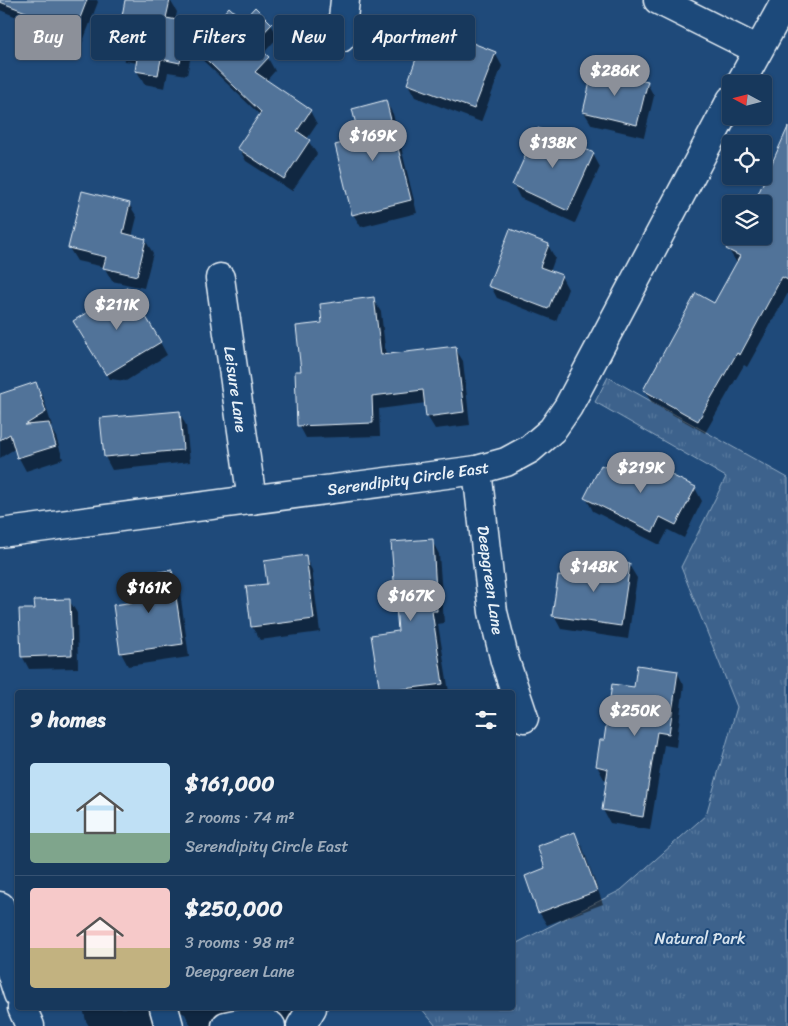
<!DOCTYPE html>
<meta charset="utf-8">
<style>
body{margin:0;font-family:Sriracha,sans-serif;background:#244365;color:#f1f3f6;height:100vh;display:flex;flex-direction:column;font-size:19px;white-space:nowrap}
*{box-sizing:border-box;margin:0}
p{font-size:16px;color:#9eacbb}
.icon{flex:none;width:28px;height:28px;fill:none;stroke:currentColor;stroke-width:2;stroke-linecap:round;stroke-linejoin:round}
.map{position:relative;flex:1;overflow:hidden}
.side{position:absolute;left:15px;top:690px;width:500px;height:320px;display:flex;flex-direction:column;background:#17385c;border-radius:5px;box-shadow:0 1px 4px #0004,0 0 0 1px #365272}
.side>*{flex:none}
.hud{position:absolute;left:15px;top:15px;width:500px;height:45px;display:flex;gap:10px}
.needle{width:32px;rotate:277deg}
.tools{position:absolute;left:722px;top:75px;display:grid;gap:10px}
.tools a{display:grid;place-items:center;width:50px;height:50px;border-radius:5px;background:#17385c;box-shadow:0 1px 4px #0004,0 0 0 1px #365272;font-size:25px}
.price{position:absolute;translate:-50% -42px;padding:0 11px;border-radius:18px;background:#8c9099;color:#fff;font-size:16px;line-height:32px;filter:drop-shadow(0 1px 2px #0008)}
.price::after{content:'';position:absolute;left:50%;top:30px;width:15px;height:11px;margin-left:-8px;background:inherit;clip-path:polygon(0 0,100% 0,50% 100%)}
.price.active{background:#222;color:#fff}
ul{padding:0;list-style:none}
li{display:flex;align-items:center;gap:15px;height:125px;padding:0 15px}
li+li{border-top:1px solid #365272}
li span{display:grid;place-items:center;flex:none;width:140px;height:100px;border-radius:5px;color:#555}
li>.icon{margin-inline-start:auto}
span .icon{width:60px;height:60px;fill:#fffc;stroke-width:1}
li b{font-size:21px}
h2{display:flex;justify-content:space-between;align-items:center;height:60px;padding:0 15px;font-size:21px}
.tag{padding:0 18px;border-radius:5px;background:#17385c;box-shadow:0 1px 4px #0004,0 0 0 1px #365272;font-size:18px;line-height:45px}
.tag.active{background:#8c9099;color:#fff}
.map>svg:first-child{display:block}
.grass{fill:url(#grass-tufts);stroke:#92aac2}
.shadow{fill:#0007}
.building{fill:#517399;stroke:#e8f1f8}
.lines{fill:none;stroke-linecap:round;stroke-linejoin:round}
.minor-casing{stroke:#e8f1f8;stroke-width:31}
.minor{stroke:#1f4a7a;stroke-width:28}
.labels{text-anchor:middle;stroke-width:4;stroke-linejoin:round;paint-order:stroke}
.street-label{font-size:16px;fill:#e8f1f8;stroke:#1f4a7a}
.park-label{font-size:16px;fill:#d7e3ed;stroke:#1f4a7a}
</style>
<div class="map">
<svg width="788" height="1026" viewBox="0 0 788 1026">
<defs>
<pattern id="grass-tufts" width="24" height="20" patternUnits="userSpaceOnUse" patternTransform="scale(1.25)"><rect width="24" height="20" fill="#3c628c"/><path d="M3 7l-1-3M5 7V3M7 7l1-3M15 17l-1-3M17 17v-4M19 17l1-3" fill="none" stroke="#58799d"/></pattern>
</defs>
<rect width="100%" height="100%" fill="#1f4a7a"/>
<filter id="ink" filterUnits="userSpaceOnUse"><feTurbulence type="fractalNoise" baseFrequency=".02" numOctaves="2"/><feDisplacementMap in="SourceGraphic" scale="10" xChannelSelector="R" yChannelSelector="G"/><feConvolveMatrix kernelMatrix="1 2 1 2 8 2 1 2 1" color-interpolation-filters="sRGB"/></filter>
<g filter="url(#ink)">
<polygon class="grass" points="608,377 788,478 788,1026 436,1026 421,1008 512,1008 513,945 621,890 706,815 737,707 681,567 726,477 595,402"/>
<g class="shadow">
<polygon points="0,0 97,0 98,2 82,44 0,10"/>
<polygon points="126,0 170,0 177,12 175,21 212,27 243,22 271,24 278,37 263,54 268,58 275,71 266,81 310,111 317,124 307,139 317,154 292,191 246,161 239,148 260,115 192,50 187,75 168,72 165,88 144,84 137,71 138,63 125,61 118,48"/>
<polygon points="495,53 502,66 481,122 415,97 408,84 442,54"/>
<polygon points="647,83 654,96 644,137 592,125 584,112"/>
<polygon points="386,102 393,114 417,213 361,227 353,214 363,147"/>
<polygon points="593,154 600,167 575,223 520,198 513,184"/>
<polygon points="788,162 788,293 747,367 744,365 705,433 652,403 644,390 715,305 737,263 728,249 764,236 764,204 756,202"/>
<polygon points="129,204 137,217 132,237 145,240 153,253 144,288 112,281 104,267 77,261 69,248"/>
<polygon points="548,245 555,258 550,272 561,276 568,289 556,321 497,298 490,285"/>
<polygon points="373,299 381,312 386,356 455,348 463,361 470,425 435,429 427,416 426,403 379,409 380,436 306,438 299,425 302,372 324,324"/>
<polygon points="75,321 160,342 167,355 126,381 110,379"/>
<polygon points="36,384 43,397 52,426 50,427 56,437 63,459 26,471 19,458 16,448 0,458 0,395"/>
<polygon points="179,412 186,425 190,462 112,470 105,457"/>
<polygon points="620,476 695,488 702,501 684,538 668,530 660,545 593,511 586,498"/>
<polygon points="432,541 439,554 444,623 438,624 449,692 381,692 372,636 399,633"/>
<polygon points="305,557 312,570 320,632 260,640 252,627 247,587 268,585"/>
<polygon points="629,565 637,578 628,639 561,629 554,616 582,581"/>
<polygon points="172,572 179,585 189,657 128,666 121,653 136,604"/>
<polygon points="69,600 77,613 78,668 29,669 22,656 36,610"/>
<polygon points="677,672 684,685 676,747 664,745 650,830 610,823 603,810 608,780 604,779 597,766 605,742 635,688"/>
<polygon points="574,833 582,846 603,904 547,925 539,912 547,869"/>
<polygon points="83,1008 313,1008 305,1026 244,1019 206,1026 191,1026 185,1014 180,1012 172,1012 160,1026 89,1026 86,1021"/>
</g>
<g class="building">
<polygon points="0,0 87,0 75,31 0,2"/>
<polygon points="125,0 170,0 166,18 212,26 229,7 243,20 255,7 272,24 254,43 269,57 255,72 311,110 297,131 310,140 284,179 237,148 261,112 185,39 180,63 161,59 158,75 135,71 138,52 116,48"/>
<polygon points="449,34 496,52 474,109 407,84 421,45 442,53"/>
<polygon points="593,69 648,81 637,125 583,112"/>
<polygon points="386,100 411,200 352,215 335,145 355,140 361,144 352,109"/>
<polygon points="788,127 788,280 782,277 740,355 737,353 698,421 643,390 696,293 714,303 740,256 726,249 733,236 764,236 764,204 749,204 751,199 755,201"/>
<polygon points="538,128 594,153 568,211 512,185"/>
<polygon points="82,191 130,203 123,233 146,239 137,276 103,268 106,257 68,248"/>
<polygon points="510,229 549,244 540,267 562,275 548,309 488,286"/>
<polygon points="128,287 161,342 106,375 73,321"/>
<polygon points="374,297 381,355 456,346 464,412 426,417 423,390 372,396 373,423 297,426 295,371 301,371 296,326 322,323 320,304"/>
<polygon points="36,382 46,412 25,425 49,423 56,446 17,458 10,434 0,440 0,394"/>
<polygon points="180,411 183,450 104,457 100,418"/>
<polygon points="630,455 696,487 676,525 660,517 653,532 584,498 601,465 620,474"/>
<polygon points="433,539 437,611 432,611 443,684 380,692 371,635 398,631 391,542"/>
<polygon points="306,555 314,619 251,627 246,586 267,584 264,561"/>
<polygon points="584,557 630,564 621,626 552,616 558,576 580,579"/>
<polygon points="172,570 183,644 120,653 113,605 135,602 131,576"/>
<polygon points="70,599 72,655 21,657 19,609 35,609 34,600"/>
<polygon points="637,665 678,671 669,734 657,732 643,817 602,810 608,769 596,766 600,740 604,740 612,684 634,687"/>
<polygon points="575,832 597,891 538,913 525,876 545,868 537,846"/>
</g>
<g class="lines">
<defs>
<g id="minor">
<polyline points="658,0 758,50"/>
<polyline points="341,38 345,0"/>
<polyline points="740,84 786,0"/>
<polyline points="220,278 252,500"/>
<polyline points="477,470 493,612 505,661 524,718"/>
<polyline points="0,533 477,470 506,462 530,449 552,430 568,407 731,100"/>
<polyline points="0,906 9,966 18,994"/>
<polyline points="22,1008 30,1026"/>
<polyline points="164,1008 169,1026"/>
<polyline points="226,1026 240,1023 271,1026"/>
<polyline points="301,1026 312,1008"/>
</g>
</defs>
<use href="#minor" class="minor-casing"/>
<use href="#minor" class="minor"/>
</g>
</g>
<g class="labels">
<g class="street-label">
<text transform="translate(236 389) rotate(82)" y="6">Leisure Lane</text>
<text transform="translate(408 478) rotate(-8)" y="6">Serendipity Circle East</text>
<text transform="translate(491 580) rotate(82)" y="6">Deepgreen Lane</text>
</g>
<g class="park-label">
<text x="700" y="944">Natural Park</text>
</g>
</g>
</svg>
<div class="tools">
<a><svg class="needle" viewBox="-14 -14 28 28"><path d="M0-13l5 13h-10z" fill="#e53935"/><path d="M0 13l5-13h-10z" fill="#9eacbb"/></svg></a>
<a><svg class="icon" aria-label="locate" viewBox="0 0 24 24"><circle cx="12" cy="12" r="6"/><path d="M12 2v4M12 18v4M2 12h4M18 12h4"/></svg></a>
<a><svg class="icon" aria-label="layers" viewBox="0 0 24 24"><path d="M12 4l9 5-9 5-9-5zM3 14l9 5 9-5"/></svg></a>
</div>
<b class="price" style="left:615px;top:97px">$286K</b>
<b class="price" style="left:373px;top:162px">$169K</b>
<b class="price" style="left:553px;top:169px">$138K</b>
<b class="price" style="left:117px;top:331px">$211K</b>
<b class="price" style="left:641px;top:494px">$219K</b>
<b class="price" style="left:594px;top:593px">$148K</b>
<b class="price active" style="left:149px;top:614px">$161K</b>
<b class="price" style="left:411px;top:622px">$167K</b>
<b class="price" style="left:635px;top:737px">$250K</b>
<div class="hud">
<a class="tag active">Buy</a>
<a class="tag">Rent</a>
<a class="tag">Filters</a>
<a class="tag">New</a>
<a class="tag">Apartment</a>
</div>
<section class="side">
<h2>9 homes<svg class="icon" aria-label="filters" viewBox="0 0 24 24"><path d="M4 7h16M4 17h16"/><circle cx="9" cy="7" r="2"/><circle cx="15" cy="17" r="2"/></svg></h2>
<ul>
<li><span style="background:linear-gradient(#bfe0f5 70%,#7fa58c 0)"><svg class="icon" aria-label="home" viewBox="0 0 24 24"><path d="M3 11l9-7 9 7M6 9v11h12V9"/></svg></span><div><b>$161,000</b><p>2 rooms · 74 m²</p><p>Serendipity Circle East</p></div></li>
<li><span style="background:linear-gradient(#f6c9c9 60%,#c2b280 0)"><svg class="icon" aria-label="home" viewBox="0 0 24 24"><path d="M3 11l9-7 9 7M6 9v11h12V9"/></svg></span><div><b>$250,000</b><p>3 rooms · 98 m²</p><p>Deepgreen Lane</p></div></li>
</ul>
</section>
</div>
